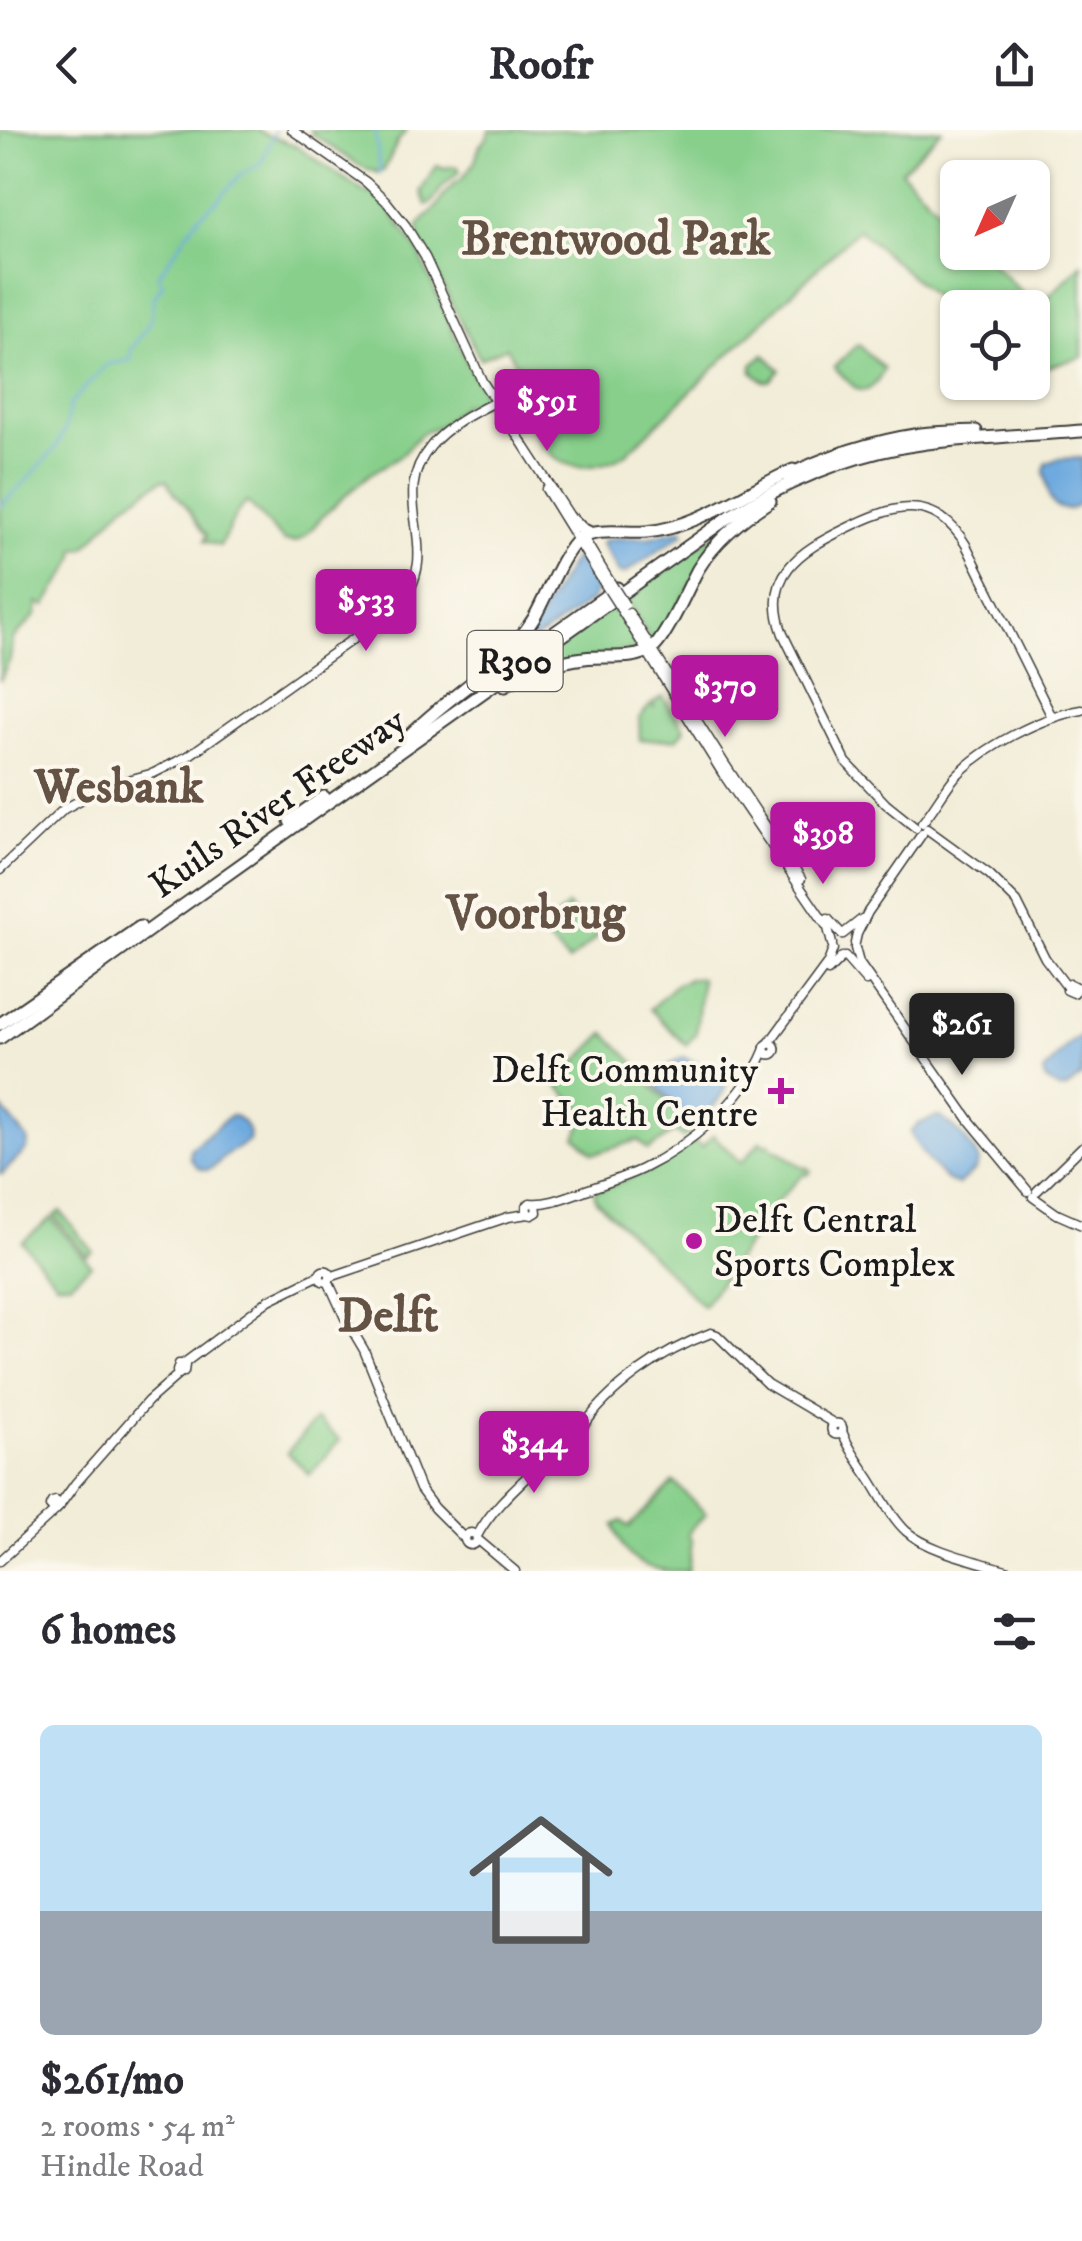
<!DOCTYPE html>
<meta charset="utf-8">
<style>
body{margin:0;font-family:"IM FELL DW Pica",serif;background:#f2f2f3;color:#2b2b33;height:100vh;display:flex;flex-direction:column;font-size:38px;white-space:nowrap}
*{box-sizing:border-box;margin:0}
p{font-size:32px;color:#7c7c81}
.icon{flex:none;width:55px;height:55px;fill:none;stroke:currentColor;stroke-width:2;stroke-linecap:round;stroke-linejoin:round}
.map{position:relative;height:1441px;overflow:hidden}
.drawer{display:flex;flex-direction:column;background:#fff;flex:1}
.drawer>*{flex:none}
.needle{width:65px;rotate:225deg}
.fabs{position:absolute;left:940px;top:30px;display:grid;gap:20px}
.fabs a{display:grid;place-items:center;width:110px;height:110px;border-radius:15px;background:#fff;box-shadow:0 2px 8px #0004;font-size:50px}
.price{position:absolute;translate:-50% -85px;padding:0 22px;border-radius:10px;background:#b5179e;color:#fff;font-size:32px;line-height:65px;filter:drop-shadow(0 2px 5px #0008)}
.price::after{content:'';position:absolute;left:50%;top:60px;width:30px;height:22px;margin-left:-15px;background:inherit;clip-path:polygon(0 0,100% 0,50% 100%)}
.price.current{background:#222;color:#fff}
ul{padding:0;list-style:none}
li{display:grid;align-content:center;gap:20px;height:530px;padding:0 40px}
li span{display:grid;place-items:center;height:310px;border-radius:15px;color:#555}
li>.icon{margin-inline-start:auto}
span .icon{width:180px;height:180px;fill:#fffc;stroke-width:1}
li b{font-size:42px}
h2{display:flex;justify-content:space-between;align-items:center;height:120px;padding:0 40px;font-size:42px}
header{display:flex;justify-content:space-between;align-items:center;height:130px;padding:0 40px;background:#fff;font-size:45px;font-weight:700}
.map>svg:first-child{display:block}
.green{fill:#87cf8b;stroke:#527654;stroke-width:2.5}
.water{fill:#6eaadf;stroke:#45637e;stroke-width:2.5}
.lines{fill:none;stroke-linecap:round;stroke-linejoin:round}
.stream{stroke:#6eaadf;stroke-width:2.5}
.secondary-casing{stroke:#3c3b38;stroke-width:11}
.highway-casing{stroke:#3c3b38;stroke-width:15}
.secondary{stroke:#fff;stroke-width:8}
.highway{stroke:#fff;stroke-width:11}
.secondary-bridge-casing{stroke:#3c3b38;stroke-width:11;stroke-linecap:butt}
.secondary-bridge{stroke:#fff;stroke-width:8}
.poi-dot{fill:#b5179e;stroke:#fbf7ec;stroke-width:4}
.labels{text-anchor:middle;stroke-width:8;stroke-linejoin:round;paint-order:stroke}
.shield{fill:#fbf7ec;stroke:#5f5e5a;stroke-width:2.5}
.shield-label{font-size:35px;font-weight:bold;fill:#1c1c1c}
.street-label{font-size:38px;fill:#1c1c1c;stroke:#fbf7ec}
.poi-label{font-size:38px;fill:#1c1c1c;stroke:#fbf7ec;text-anchor:end}
.district-label{font-size:48px;font-weight:bold;fill:#645245;stroke:#fbf7ec}
</style>
<header><svg class="icon" aria-label="back" viewBox="0 0 24 24"><path d="M15 5l-7 7 7 7"/></svg>Roofr<svg class="icon" aria-label="share" viewBox="0 0 24 24"><path d="M12 15V3M7 8l5-5 5 5M5 13v7h14v-7"/></svg></header>
<div class="map">
<svg width="1082" height="1441" viewBox="0 0 1082 1441">
<rect width="100%" height="100%" fill="#fbf7ec"/>
<filter id="ink" filterUnits="userSpaceOnUse"><feTurbulence type="fractalNoise" baseFrequency=".01" numOctaves="2"/><feDisplacementMap in="SourceGraphic" scale="20" xChannelSelector="R" yChannelSelector="G"/><feConvolveMatrix kernelMatrix="1 2 1 2 8 2 1 2 1" color-interpolation-filters="sRGB"/></filter>
<filter id="wash" filterUnits="userSpaceOnUse"><feTurbulence type="fractalNoise" baseFrequency=".0048" numOctaves="4" result="noise"/><feDisplacementMap in="SourceGraphic" scale="40" xChannelSelector="R" yChannelSelector="G"/><feGaussianBlur stdDeviation="2.25" result="paint"/><feColorMatrix in="noise" values="0 0 0 0 0 0 0 0 0 0 0 0 0 0 0 0 0 1.4 0 .05"/><feComposite in="paint" operator="in"/></filter>
<g filter="url(#wash)">
<rect width="100%" height="100%" fill="#f2edd8"/>
<g class="green">
<path d="M0 0H258C270 8 284 9 296 16L366 63 372 61 389 79 417 119 468 235 483 262 484 274H464L441 295 422 303 399 327 370 344 327 382 305 406 295 412 284 411 247 372 238 381 220 416 204 411 207 405C197 396 195 387 187 377 180 368 172 363 167 350H162L123 376 85 418 76 419C75 438 55 457 46 476L37 472 38 478 36 485 13 509 10 529 0 551Z"/>
<polygon points="310,0 407,0 398,11 384,40 379,43 360,36 312,4"/>
<path d="M490 0H942L901 41 957 98 958 122 982 123 1037 178 1082 134V227L1033 241 1032 178H958L957 187 858 99 627 323C603 338 567 345 547 320 536 306 528 287 519 271V266L527 255 507 217 480 229 419 109 418 96 438 75 446 62 456 52 461 50 474 33 480 15 486 9Z"/>
<polygon points="437,35 444,38 457,36 460,41 443,56 432,72 426,75 421,61"/>
<path d="M858 214 884 239C866 276 855 258 834 237Z"/>
<polygon points="764,224 780,240 770,251 764,251 752,241 752,235"/>
<polygon points="739,387 723,403 655,513 652,513 625,468"/>
<polygon points="615,475 641,517 641,520 616,523 510,549"/>
<polygon points="663,567 685,600 677,609 640,610 639,588 651,574 654,577 654,572"/>
<polygon points="567,776 598,806 569,832 541,803"/>
<polygon points="688,848 701,848 701,855 696,904 686,915 650,879 676,854 688,850"/>
<polygon points="605,903 652,950 650,954 695,998 683,1008 675,1001 648,1020 638,1010 597,1023 593,1023 576,1007 586,983 555,953"/>
<polygon points="713,1005 741,1033 761,1011 766,1015 769,1013 776,1021 778,1020 805,1039 807,1037 811,1041 808,1045 804,1044 775,1073 771,1082 703,1176 596,1070 594,1062 650,1040 695,1011 702,1017"/>
<polygon points="60,1081 93,1121 87,1126 54,1086"/>
<polygon points="51,1088 91,1135 70,1153 56,1152 22,1112"/>
<polygon points="316,1289 340,1310 310,1344 287,1323"/>
<path d="M674 1352 706 1384 691 1399 688 1405 692 1412 688 1441C650 1441 626 1437 614 1395L622 1391 629 1397Z"/>
</g>
<g class="water">
<path d="M1082 328V370C1075 377 1071 382 1060 378 1045 373 1049 355 1044 342L1046 334 1057 329Z"/>
<polygon points="682,399 684,403 624,444 619,443 601,413 607,409 652,407"/>
<polygon points="575,427 578,428 596,458 592,470 508,529 506,528 534,495"/>
<polygon points="798,681 806,685 835,716 837,722 825,733 812,736 786,703 786,691"/>
<polygon points="1080,907 1082,907 1082,946 1066,959 1058,959 1045,949 1044,942 1070,913"/>
<path d="M683 927 713 940 726 954C724 967 708 984 696 992L680 980 656 955C657 942 672 933 683 927Z"/>
<polygon points="0,976 28,1010 27,1019 2,1044 0,1044"/>
<path d="M231 985C241 988 252 1000 249 1011 242 1016 235 1019 228 1024 217 1032 208 1049 195 1034 189 1027 190 1028 190 1019Z"/>
<path d="M937 986C954 994 971 1014 979 1031L975 1040 958 1055C938 1049 920 1021 910 1002L918 994Z"/>
</g>
<g class="lines">
<g class="stream">
<polyline points="375,0 380,43"/>
<polyline points="0,376 28,349 55,319 65,299 70,274 104,237 108,234 131,230 131,220 150,193 154,167 163,154 158,146 199,86 218,70 241,44 261,34 275,0"/>
</g>
</g>
</g>
<g filter="url(#ink)">
<g class="lines">
<defs>
<g id="secondary">
<polyline points="292,0 366,52 386,71 406,96 425,127 482,251 573,391"/>
<polyline points="546,359 604,453"/>
<polyline points="583,407 609,450"/>
<polyline points="620,478 723,644 828,798 832,814"/>
<polyline points="629,483 724,633 801,749"/>
<polygon points="117,652 122,653 121,658 116,657"/>
<path d="M121 652 154 643 188 626 398 477C448 418 385 371 431 316 446 297 473 283 495 272"/>
<path d="M922 693C934 679 943 661 955 647 983 617 1041 587 1082 580"/>
<path d="M916 698 886 674 846 632 783 504C761 445 800 421 845 399 891 376 934 361 966 415L1052 587"/>
<polyline points="927,699 989,744 1017,772 1045,828 1067,857"/>
<polyline points="0,740 64,679 90,665 115,654"/>
<polyline points="828,789 842,804"/>
<polyline points="843,804 862,789"/>
<polyline points="855,813 857,804 868,782 922,704"/>
<polyline points="855,818 859,833 970,991 1028,1061"/>
<polyline points="845,827 866,851"/>
<polyline points="828,841 842,827"/>
<polygon points="1070,854 1076,857 1074,863 1067,860"/>
<polyline points="769,913 828,833 833,819"/>
<circle cx="770" cy="919" r="5.5"/>
<polyline points="1037,1061 1082,1017"/>
<polyline points="1033,1067 1057,1084 1082,1095"/>
<path d="M536 1075 537 1082 532 1085 528 1084 526 1077 530 1073C547 1075 566 1067 583 1061 603 1054 623 1048 642 1039 689 1016 744 970 764 921"/>
<circle cx="325" cy="1146" r="5.5"/>
<polyline points="330,1147 508,1087 528,1084"/>
<polyline points="328,1151 345,1188 364,1220 420,1359 434,1378 465,1409"/>
<polygon points="179,1234 185,1235 184,1242 177,1241"/>
<polyline points="183,1234 269,1170 320,1145"/>
<circle cx="837" cy="1299" r="5.5"/>
<path d="M580 1301C609 1257 662 1221 711 1203L717 1205 767 1254 835 1294"/>
<path d="M842 1301C848 1318 860 1334 870 1349 881 1366 891 1387 906 1401 930 1422 978 1431 1009 1441"/>
<polyline points="566,1311 579,1306 580,1301 576,1297 569,1300 573,1307"/>
<polygon points="56,1371 60,1376 55,1381 50,1376 52,1372"/>
<polyline points="60,1375 75,1354 148,1271 180,1243"/>
<circle cx="471" cy="1409" r="6"/>
<path d="M477 1406C499 1365 540 1340 569 1303"/>
<polyline points="477,1409 515,1441"/>
<polyline points="0,1431 55,1381"/>
</g>
<g id="highway">
<path d="M787 346C829 325 875 311 921 304 939 302 958 302 976 301"/>
<polyline points="573,390 582,399 592,404"/>
<polyline points="481,555 617,458"/>
<path d="M505 555C530 542 556 531 584 528 606 525 634 531 652 519 666 509 688 457 698 439 716 410 741 389 770 371"/>
<path d="M407 608C447 565 503 539 534 488 545 469 564 420 579 409 597 397 626 404 646 402 700 397 745 361 793 340"/>
<polyline points="290,691 324,667"/>
<polyline points="0,894 140,797"/>
<path d="M0 908 163 790 732 385C792 348 857 322 927 313 978 307 1031 305 1082 301"/>
</g>
</defs>
<use href="#secondary" class="secondary-casing"/>
<use href="#highway" class="highway-casing"/>
<use href="#secondary" class="secondary"/>
<use href="#highway" class="highway"/>
<defs>
<g id="secondary-bridge">
<polyline points="609,450 625,475"/>
<polyline points="604,453 620,478"/>
</g>
</defs>
<use href="#secondary-bridge" class="secondary-bridge-casing"/>
<use href="#secondary-bridge" class="secondary-bridge"/>
</g>
</g>
<g class="poi-dot">
<path d="M776 946h10v10h10v10h-10v10h-10v-10h-10v-10h10z"/>
<circle cx="694" cy="1111" r="10"/>
</g>
<g class="labels">
<rect class="shield" x="467.5" y="501" width="95" height="60" rx="8"/>
<g class="shield-label">
<text x="515" y="543">R300</text>
</g>
<g class="street-label">
<text transform="translate(277 672) rotate(-35)" y="13">Kuils River Freeway</text>
</g>
<g class="poi-label">
<text x="758" y="952">Delft Community<tspan x="758" dy="44">Health Centre</tspan></text>
<text x="714" y="1102" text-anchor="start">Delft Central<tspan x="714" dy="44">Sports Complex</tspan></text>
</g>
<g class="district-label">
<text x="616" y="124">Brentwood Park</text>
<text x="119" y="672">Wesbank</text>
<text x="536" y="798">Voorbrug</text>
<text x="388" y="1201">Delft</text>
</g>
</g>
</svg>
<div class="fabs">
<a><svg class="needle" viewBox="-14 -14 28 28"><path d="M0-13l5 13h-10z" fill="#e53935"/><path d="M0 13l5-13h-10z" fill="#7c7c81"/></svg></a>
<a><svg class="icon" aria-label="locate" viewBox="0 0 24 24"><circle cx="12" cy="12" r="6"/><path d="M12 2v4M12 18v4M2 12h4M18 12h4"/></svg></a>
</div>
<b class="price" style="left:547px;top:324px">$591</b>
<b class="price" style="left:366px;top:524px">$533</b>
<b class="price" style="left:725px;top:610px">$370</b>
<b class="price" style="left:823px;top:757px">$398</b>
<b class="price current" style="left:962px;top:948px">$261</b>
<b class="price" style="left:534px;top:1366px">$344</b>
</div>
<section class="drawer">
<h2>6 homes<svg class="icon" aria-label="filters" viewBox="0 0 24 24"><path d="M4 7h16M4 17h16"/><circle cx="9" cy="7" r="2"/><circle cx="15" cy="17" r="2"/></svg></h2>
<ul>
<li><span style="background:linear-gradient(#bfe0f5 60%,#9aa5b1 0)"><svg class="icon" aria-label="home" viewBox="0 0 24 24"><path d="M3 11l9-7 9 7M6 9v11h12V9"/></svg></span><div><b>$261/mo</b><p>2 rooms · 54 m²</p><p>Hindle Road</p></div></li>
</ul>
</section>
